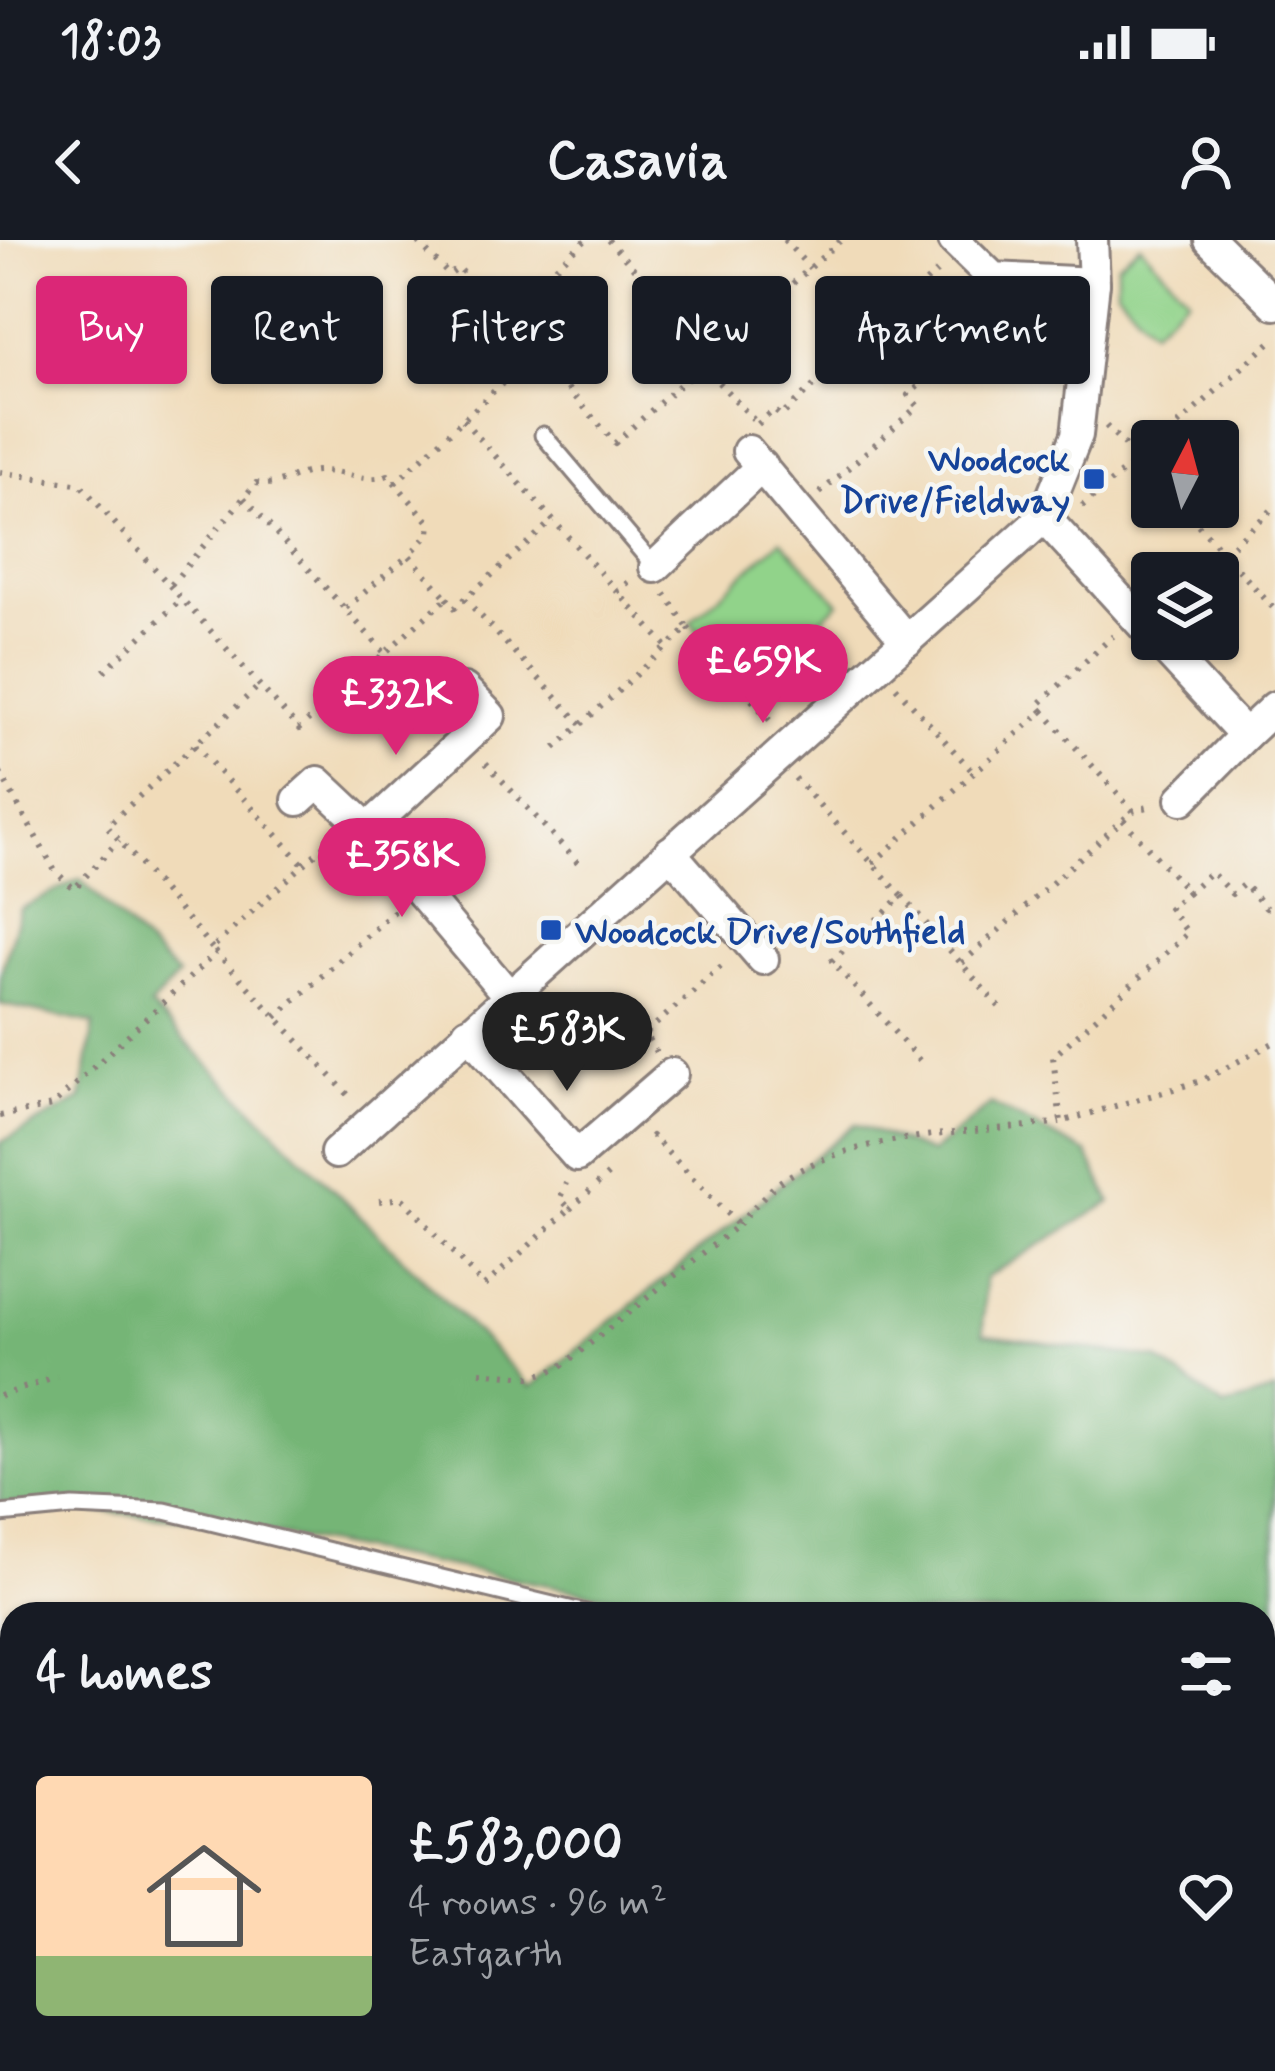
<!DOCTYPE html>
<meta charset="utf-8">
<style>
body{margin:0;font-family:Mynerve,sans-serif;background:#20242c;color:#f1f3f6;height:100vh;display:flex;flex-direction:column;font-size:45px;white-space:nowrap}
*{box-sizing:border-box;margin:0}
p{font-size:39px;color:#9ea1a6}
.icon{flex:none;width:66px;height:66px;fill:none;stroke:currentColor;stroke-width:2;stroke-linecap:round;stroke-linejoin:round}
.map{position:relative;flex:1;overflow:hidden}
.panel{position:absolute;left:0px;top:1362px;width:1275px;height:471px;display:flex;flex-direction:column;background:#171b24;border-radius:36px 36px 0 0;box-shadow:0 3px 9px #0004}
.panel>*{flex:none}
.hud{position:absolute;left:36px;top:36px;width:1203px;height:108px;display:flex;gap:24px}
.needle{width:78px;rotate:6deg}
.controls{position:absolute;left:1131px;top:180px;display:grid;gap:24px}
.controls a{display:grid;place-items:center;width:108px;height:108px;border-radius:12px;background:#171b24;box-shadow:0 3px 9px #0004;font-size:60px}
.price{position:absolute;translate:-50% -102px;padding:0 27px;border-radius:42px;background:#db2777;color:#fff;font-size:39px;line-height:78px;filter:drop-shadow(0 3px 6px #0008)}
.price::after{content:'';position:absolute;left:50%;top:72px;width:36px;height:27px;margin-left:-18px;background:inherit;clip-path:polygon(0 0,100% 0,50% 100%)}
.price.selected{background:#222;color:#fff}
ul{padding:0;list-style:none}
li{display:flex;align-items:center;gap:36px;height:300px;padding:0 36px}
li+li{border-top:3px solid #363941}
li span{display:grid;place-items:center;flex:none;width:336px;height:240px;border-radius:12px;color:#555}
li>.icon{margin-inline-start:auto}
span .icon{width:144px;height:144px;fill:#fffc;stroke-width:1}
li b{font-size:51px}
h2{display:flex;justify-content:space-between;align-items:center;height:144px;padding:0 36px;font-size:51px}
.pill{padding:0 42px;border-radius:12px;background:#171b24;box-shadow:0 3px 9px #0004;font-size:42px;line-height:108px}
.pill.selected{background:#db2777;color:#fff}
.status{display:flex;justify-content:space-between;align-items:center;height:84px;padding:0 60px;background:#171b24;direction:ltr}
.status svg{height:33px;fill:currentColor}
header{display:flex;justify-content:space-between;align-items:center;height:156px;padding:0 36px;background:#171b24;font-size:54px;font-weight:700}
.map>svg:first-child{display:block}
.green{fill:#91d38a;stroke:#5a7a62;stroke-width:3}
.forest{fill:#74b576;stroke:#4b6c58;stroke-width:3}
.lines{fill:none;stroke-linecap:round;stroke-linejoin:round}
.stream{stroke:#71baea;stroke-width:9}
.building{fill:#dbb894}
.lane-casing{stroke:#897e7a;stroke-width:21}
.street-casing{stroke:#897e7a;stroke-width:36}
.path{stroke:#897e7a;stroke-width:6;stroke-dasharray:3 9;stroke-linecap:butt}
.lane{stroke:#fff;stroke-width:15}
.street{stroke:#fff;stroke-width:30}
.transit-dot{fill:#1a4fb4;stroke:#f6f6f2;stroke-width:4.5}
.labels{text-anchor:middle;stroke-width:9;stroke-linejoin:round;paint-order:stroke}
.transit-label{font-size:36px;font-weight:bold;fill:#164399;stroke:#f6f6f2;text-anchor:end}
</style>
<div class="status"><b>18:03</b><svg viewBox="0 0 49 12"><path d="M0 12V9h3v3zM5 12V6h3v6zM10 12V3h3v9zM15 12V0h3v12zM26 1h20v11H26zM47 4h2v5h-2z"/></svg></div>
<header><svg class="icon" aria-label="back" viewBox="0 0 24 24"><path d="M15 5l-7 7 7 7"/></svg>Casavia<svg class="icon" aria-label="person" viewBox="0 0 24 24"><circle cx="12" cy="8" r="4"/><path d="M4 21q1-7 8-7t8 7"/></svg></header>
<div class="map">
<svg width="1275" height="1831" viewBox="0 0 1275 1831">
<rect width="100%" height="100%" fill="#f6f6f2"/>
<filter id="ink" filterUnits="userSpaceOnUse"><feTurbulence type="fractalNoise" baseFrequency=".00833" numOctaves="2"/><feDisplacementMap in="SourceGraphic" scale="24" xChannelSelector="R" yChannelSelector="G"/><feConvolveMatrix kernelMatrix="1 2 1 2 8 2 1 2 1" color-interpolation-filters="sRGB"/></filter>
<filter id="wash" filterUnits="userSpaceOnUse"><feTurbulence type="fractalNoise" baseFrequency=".004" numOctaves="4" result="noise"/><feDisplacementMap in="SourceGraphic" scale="48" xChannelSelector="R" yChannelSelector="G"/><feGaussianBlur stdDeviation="2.7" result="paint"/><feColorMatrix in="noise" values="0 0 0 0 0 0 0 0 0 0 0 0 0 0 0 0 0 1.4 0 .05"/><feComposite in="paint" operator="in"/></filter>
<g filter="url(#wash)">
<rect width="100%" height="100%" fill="#f0dbb9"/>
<g class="green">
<polygon points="1140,5 1188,57 1152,90 1117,50 1117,25"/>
<polygon points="781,300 839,363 748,446 690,382"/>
</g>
<polygon class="forest" points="80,639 178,736 150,766 531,1147 855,884 931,913 991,864 1087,913 1111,962 985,1038 983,1094 1157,1119 1224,1167 1275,1151 1275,1507 1263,1503 1263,1374 704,1374 199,1280 0,1263 0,903 81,859 94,784 0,764 0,736 20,669"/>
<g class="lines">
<g class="stream">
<polyline points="0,1729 12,1725"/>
<polyline points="302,1821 324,1831"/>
</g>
</g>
<g id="blocks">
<polygon class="building" points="1266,1640 1275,1642 1275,1690 1263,1686"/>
</g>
</g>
<g filter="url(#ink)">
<use href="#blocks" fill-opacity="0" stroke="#897e7a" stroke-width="3"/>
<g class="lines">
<defs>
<g id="lane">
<polyline points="543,195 655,327"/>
<polyline points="0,1274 73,1267 165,1271 590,1374"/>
<polyline points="1263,1549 1275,1553"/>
</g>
<g id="street">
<polyline points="954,0 993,38 1094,43"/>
<polyline points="1210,0 1275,64"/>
<polyline points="748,211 907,401"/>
<polyline points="1044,277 1152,395"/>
<polyline points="655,327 762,226"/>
<polyline points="1156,399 1245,495 1182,559"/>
<polyline points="1245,495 1275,467"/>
<polyline points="298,560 318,542 368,589 508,755"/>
<polyline points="368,589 490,476 464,449"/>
<polyline points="670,612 763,719"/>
<polyline points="468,792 577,916 672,834"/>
<polyline points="336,913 1044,277 1077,195 1094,43 1092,0"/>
</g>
</defs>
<use href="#lane" class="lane-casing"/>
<use href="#street" class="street-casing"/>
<g class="path">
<polyline points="608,0 713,116"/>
<polyline points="784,0 810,28"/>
<polyline points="502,75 586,0"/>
<polyline points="536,112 615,203 841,0"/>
<polyline points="702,125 757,183"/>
<polyline points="463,180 667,407 688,388 665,354"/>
<polyline points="758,184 774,170 781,176 941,28"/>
<polyline points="1106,186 1152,233"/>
<polyline points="1160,201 1275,98"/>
<path d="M0 232 81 245 170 346 182 359 299 489 447 358 409 315 429 294 430 283 388 235C366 244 345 231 321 231 298 230 281 248 256 243L170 346"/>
<polyline points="395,243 536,112 459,28 449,35 416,0"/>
<polyline points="820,253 918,166 908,155 930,136 919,124 940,105 930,94 970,58"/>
<polyline points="244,258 385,413"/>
<polyline points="1082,266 1152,208"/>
<polyline points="1182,267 1275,370"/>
<polyline points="1224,313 1275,267"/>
<polyline points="617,352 632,339"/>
<polyline points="447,358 455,368 553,280"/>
<polyline points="465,359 581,484"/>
<polyline points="346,368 409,315"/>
<polyline points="688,388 773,484"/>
<polyline points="104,431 182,359"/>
<polyline points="896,447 974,533"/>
<polyline points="1043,471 1133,571"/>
<polyline points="195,505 304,625"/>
<polyline points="555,508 667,407"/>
<polyline points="486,523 581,626"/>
<polyline points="0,533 55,631 74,649 119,600"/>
<polyline points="795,538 902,656 832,721 920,821"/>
<polyline points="1123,580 1188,652 1211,632 1232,654 1244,644 1266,668 1275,660"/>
<polyline points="333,598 212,708 353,860"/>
<polyline points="873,623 1043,471 1038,465 1113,396"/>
<polyline points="1188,652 1169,668 1188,693 1053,817 1061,882 1201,841 1275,802"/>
<polyline points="902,656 1003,771"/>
<polyline points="212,708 107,586 259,446"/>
<polyline points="962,723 1133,571 1152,566"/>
<polyline points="276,777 398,668"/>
<polyline points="656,812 645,794 727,721"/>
<polyline points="0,876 52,866 216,713"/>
<polyline points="379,961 402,958 484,1046 570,969 560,958 566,943"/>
<polyline points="570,969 612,931"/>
<path d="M738 985C752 970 767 950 784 939 862 890 972 895 1060 882"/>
<polyline points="480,1132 529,1137 558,1129 738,985 652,896 649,899"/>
<polyline points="0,1156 57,1137"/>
</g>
<use href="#lane" class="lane"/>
<use href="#street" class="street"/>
</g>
</g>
<g class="transit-dot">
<rect x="1082" y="227" width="24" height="24" rx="6"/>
<rect x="539" y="678" width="24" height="24" rx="6"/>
</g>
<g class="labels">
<g class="transit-label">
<text x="1070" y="231">Woodcock<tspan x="1070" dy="41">Drive/Fieldway</tspan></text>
<text x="575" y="703" text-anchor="start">Woodcock Drive/Southfield</text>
</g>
</g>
</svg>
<div class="controls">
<a><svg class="needle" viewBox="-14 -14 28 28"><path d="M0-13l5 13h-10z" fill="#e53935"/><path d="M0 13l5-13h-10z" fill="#9ea1a6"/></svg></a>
<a><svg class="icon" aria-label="layers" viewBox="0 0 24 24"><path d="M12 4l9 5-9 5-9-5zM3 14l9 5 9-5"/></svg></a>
</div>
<b class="price" style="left:763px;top:486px">£659K</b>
<b class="price" style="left:396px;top:518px">£332K</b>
<b class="price" style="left:402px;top:680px">£358K</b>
<b class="price selected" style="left:567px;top:854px">£583K</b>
<div class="hud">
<a class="pill selected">Buy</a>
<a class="pill">Rent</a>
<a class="pill">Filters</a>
<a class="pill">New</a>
<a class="pill">Apartment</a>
</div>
<section class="panel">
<h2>4 homes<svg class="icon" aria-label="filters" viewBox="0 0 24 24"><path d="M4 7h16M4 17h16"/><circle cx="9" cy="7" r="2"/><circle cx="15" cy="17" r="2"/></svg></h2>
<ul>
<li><span style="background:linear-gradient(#ffd9b3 75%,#8fb573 0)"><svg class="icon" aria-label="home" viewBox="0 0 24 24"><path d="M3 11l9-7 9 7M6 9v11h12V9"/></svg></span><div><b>£583,000</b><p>4 rooms · 96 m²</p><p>Eastgarth</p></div><svg class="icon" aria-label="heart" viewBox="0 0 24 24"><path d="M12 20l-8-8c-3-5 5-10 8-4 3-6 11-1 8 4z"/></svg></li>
</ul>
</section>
</div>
